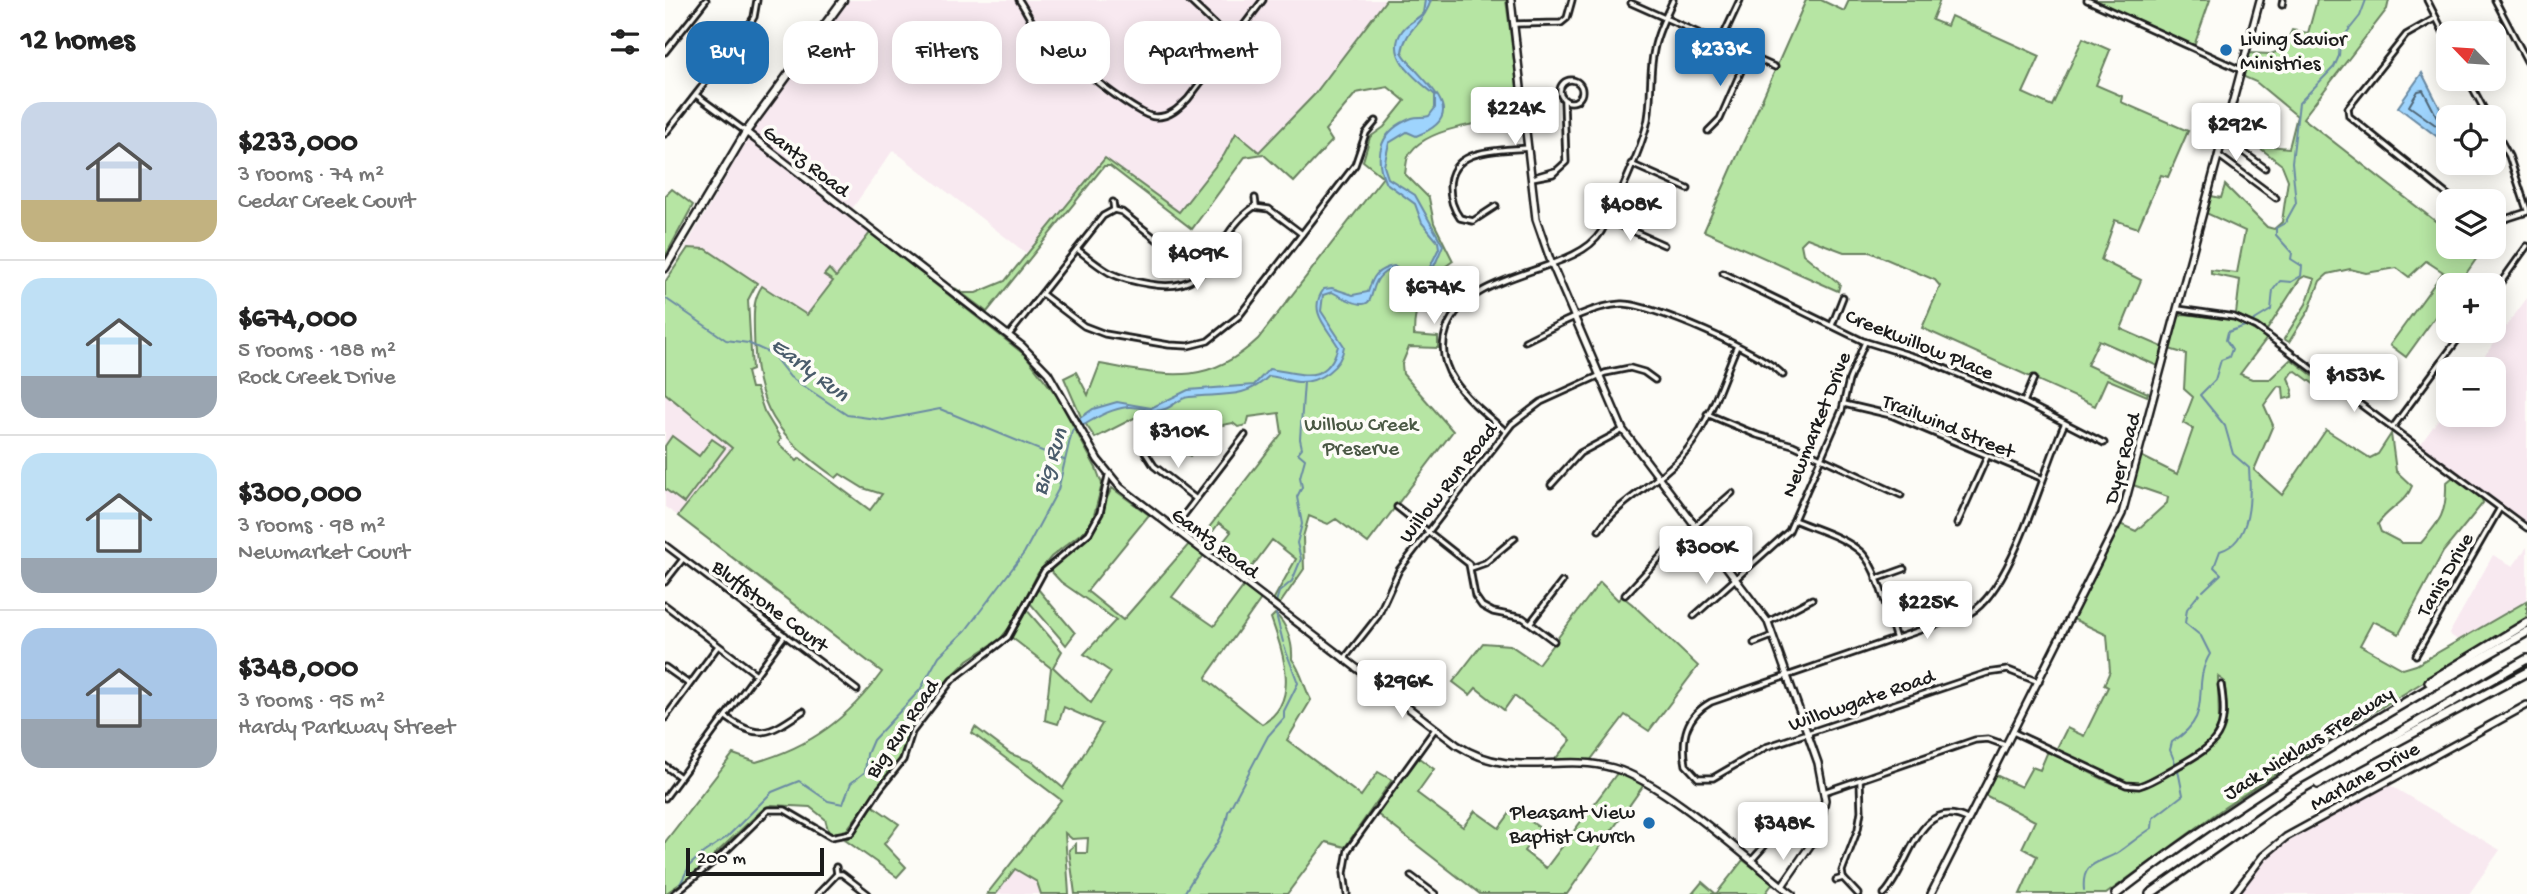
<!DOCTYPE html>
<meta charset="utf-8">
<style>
body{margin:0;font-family:"Gochi Hand",sans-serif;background:#f2f2f2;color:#222;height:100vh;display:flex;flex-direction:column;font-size:26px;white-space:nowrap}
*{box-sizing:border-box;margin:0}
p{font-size:23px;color:#767676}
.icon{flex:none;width:38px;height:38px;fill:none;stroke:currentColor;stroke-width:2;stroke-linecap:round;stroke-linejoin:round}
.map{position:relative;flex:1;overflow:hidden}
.sheet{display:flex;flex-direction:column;background:#fff;width:665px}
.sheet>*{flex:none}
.top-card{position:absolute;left:21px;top:21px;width:665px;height:63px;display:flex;gap:14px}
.needle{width:46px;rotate:295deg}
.buttons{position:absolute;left:1771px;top:21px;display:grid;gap:14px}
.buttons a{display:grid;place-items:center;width:70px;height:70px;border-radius:14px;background:#fff;box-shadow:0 4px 18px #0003;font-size:35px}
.scale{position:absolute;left:21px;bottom:18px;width:138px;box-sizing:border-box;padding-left:7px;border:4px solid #1c1c1c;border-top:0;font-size:19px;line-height:24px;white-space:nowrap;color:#1c1c1c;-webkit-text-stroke:5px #fdfcf7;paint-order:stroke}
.price{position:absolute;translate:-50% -60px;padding:0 16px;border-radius:7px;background:#fff;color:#222;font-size:23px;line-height:46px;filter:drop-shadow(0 2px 4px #0008)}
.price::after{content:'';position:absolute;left:50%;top:42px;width:21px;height:16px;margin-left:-10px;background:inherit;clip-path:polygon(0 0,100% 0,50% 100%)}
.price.current{background:#1f6fb2;color:#fff}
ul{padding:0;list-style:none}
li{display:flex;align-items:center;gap:21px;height:175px;padding:0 21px}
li+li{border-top:2px solid #e0e0e0}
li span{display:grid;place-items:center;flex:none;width:196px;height:140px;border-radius:21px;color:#555}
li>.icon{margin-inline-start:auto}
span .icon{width:84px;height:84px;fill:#fffc;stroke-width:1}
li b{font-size:30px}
h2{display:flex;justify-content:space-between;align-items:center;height:84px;padding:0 21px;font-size:30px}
.chip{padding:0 24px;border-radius:21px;background:#fff;box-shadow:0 4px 18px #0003;font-size:24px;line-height:63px}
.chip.current{background:#1f6fb2;color:#fff}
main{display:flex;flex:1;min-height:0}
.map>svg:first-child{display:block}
.built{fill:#f8e9f0}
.green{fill:#b6e5a3;stroke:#698060;stroke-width:2}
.water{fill:#9ed4fd;stroke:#6a8aa3;stroke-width:2}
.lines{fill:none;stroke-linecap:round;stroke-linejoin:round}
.shore{stroke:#506676;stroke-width:2}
.stream{stroke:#6a8aa3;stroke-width:2}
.street-casing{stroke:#1c1c1c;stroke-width:9}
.secondary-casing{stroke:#1c1c1c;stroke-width:10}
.primary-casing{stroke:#1c1c1c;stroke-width:11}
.highway-casing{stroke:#1c1c1c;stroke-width:12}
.street{stroke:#fdfcf7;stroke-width:3.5}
.secondary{stroke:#fdfcf7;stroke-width:5}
.primary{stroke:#fdfcf7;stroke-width:6}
.highway{stroke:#fdfcf7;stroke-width:7}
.poi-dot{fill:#1f6fb2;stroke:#fdfcf7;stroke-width:2.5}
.labels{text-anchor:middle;stroke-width:7;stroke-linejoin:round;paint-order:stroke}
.poi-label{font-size:21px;fill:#1c1c1c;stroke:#fdfcf7;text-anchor:start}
.street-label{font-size:21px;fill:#1c1c1c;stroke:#fdfcf7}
.park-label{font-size:21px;fill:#4a5844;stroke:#fdfcf7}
.water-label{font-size:23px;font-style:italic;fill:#4a5c6b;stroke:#fdfcf7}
</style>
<main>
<section class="sheet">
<h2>12 homes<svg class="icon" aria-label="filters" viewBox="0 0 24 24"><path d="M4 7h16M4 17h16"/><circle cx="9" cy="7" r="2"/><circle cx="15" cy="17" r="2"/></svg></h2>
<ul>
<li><span style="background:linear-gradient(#c9d6e8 70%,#c2b280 0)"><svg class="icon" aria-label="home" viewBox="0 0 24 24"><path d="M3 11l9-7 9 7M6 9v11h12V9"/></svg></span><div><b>$233,000</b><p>3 rooms · 74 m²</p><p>Cedar Creek Court</p></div></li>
<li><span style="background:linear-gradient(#bfe0f5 70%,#9aa5b1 0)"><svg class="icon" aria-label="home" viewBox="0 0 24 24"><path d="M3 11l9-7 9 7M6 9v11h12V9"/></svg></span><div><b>$674,000</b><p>5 rooms · 188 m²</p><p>Rock Creek Drive</p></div></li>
<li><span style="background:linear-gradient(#bfe0f5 75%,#9aa5b1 0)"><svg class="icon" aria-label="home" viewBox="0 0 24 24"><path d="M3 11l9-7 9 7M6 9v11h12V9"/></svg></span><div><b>$300,000</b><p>3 rooms · 98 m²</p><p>Newmarket Court</p></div></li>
<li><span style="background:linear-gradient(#a9c7e8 65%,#9aa5b1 0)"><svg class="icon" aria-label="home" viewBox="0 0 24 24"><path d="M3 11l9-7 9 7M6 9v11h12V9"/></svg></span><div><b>$348,000</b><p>3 rooms · 95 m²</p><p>Hardy Parkway Street</p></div></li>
</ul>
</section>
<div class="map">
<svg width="1862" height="894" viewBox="0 0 1862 894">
<rect width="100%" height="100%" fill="#fdfcf7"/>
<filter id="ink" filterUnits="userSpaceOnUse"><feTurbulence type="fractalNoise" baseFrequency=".0143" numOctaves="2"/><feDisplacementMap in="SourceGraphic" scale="14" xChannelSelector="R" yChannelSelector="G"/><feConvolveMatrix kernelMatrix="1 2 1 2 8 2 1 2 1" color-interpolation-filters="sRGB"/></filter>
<g filter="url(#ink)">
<g class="built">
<polygon points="178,0 721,0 628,120 594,152 571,133 559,155 514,212 440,159 400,210 361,253 228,150 182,216 205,233 141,315 41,249 20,248 117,80"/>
<polygon points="1862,298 1862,525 1755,445 1783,406 1783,415 1829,415 1829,369 1810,369"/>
<polygon points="0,393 67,447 13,516 0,507"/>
<polygon points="1862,547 1862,601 1794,641 1784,634 1828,555 1848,566"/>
<polygon points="1721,783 1835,850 1804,894 1574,894 1608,851"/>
<polygon points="350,869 372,882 376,894 331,894"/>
</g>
<g class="green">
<path d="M721 0H841L857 119C828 120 756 127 743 157 741 162 741 169 740 174L764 198 769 223 788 261C759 280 749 301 749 335L773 337V348L744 347 737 364 738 374 788 431 703 543 671 519 663 524 644 516 638 537 639 569 614 605 608 600 631 559 607 540 578 579 547 556 566 532 554 523 537 546 532 543 617 433 614 413 584 417 582 425 573 427 568 423 547 427 525 456 516 450 491 413 469 418 430 438 416 417 399 378 411 372 423 395 435 364C500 375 541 388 593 339L718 177 698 161 705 137 719 127 740 101 723 87 691 93 660 130 667 141 629 182 598 154 580 157 527 229 445 166H439L322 312 290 288 298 293H311L340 281 440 158 514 212 559 155 571 133 594 152 649 95Z"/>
<polygon points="1141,0 1156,0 1179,11 1184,0 1275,0 1267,20 1282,26 1286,16 1375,56 1358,93 1387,106 1418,38 1445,50 1431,85 1457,96 1456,102 1523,131 1503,177 1496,175 1473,228 1450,220 1436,260 1476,280 1456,329 1500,348 1495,367 1434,340 1422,365 1483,393 1482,396 1442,379 1430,406 1257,328 1275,286 1270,280 1205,252 1179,252 1142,238 1136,244 1138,254 1175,284 1173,291 1039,231"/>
<polygon points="1427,0 1545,0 1529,46"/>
<polygon points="1652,0 1724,0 1722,9 1638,118 1783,231 1783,247 1804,247 1814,255 1793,285 1783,285 1783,299 1741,357 1725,345 1778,272 1761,261 1744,277 1732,268 1701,273 1685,269 1663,274 1655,281 1644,310 1624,342 1619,339 1641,304 1650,279 1640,276 1635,279 1602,330 1571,314 1575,280 1546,274 1546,270 1572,273 1580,231 1541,213 1546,196 1556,198 1560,185 1602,227 1609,229 1617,222 1623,180 1617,165 1564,124 1566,117 1604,146 1624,148 1632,116 1591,82 1577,76 1583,53 1606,54 1618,49 1627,30 1643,33"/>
<polygon points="7,189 28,205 0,257 0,196"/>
<path d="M205 233 360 355 392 396 431 468 437 484 428 519 420 530 386 557 373 573 347 624 335 639 303 660 287 676 243 734 234 760 180 832 164 833 160 819 145 807 107 805 99 808 29 874 0 894V842L68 754 91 762C147 746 183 718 217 672L13 516 67 448 0 393V282L23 248 41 249 92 283 83 300 87 370 82 372 86 388H91L99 411 116 439 113 443 132 461 135 458 205 510 217 494 198 488 175 474 171 478C112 436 90 408 89 332 89 315 87 301 97 286L142 315 168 281 159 275 164 269 171 277Z"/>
<path d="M1518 314 1571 320 1602 338 1575 374 1587 379H1605L1626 359 1664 388 1661 393 1631 371 1627 372 1623 378 1628 390 1627 397 1619 399 1618 387 1613 386 1599 405 1608 425 1589 470 1617 495 1661 430 1705 458 1713 454 1726 434 1731 471 1747 486C1741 503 1722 509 1713 524L1716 532 1737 543H1756C1775 521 1782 513 1781 483L1788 477 1817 499 1818 503 1778 552 1734 634 1708 621 1695 645 1738 669 1751 665 1862 601V619L1656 744 1560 807 1441 894H1355L1372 856 1357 848 1370 821 1320 795 1329 774 1356 787 1367 767 1375 770 1383 751C1407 762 1442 785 1467 789 1479 791 1492 780 1502 775 1549 751 1568 738 1559 681L1553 677 1554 724 1542 747 1474 784H1463L1391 750 1402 728 1419 736 1443 687 1439 685 1445 671 1442 635 1408 619 1455 524 1471 531 1502 503 1503 497 1468 485 1476 456 1512 474 1528 429 1518 423 1528 397 1519 389 1521 354 1504 349 1514 316Z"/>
<polygon points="7,436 34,456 47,439 60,448 19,503 0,489 0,446"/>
<path d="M447 488 484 515 422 591 458 620 524 544 539 555 507 597 549 626 579 586 596 599 541 677 542 680 597 724C637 702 617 650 606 618L610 614C622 623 628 644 627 659 637 672 638 685 646 700L622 740 696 796 713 772 727 780 680 847 661 842 622 894H410L404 850 411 844V853H422L423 838 407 839 400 833 404 894H376L372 882 350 869 331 894H322L396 800 307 733 310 727 346 754 368 762 398 788 437 724 399 707 393 724 380 720 386 668 346 637 361 609 397 651 388 667 426 703 446 672 419 654 451 620 396 582 384 569 424 533Z"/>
<polygon points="935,582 953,600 957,596 967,604 1033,666 984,731 960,715 924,762 887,763 906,740 900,734 849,696 839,710 811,688 805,695 788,682 818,643 845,645 873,664"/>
<polygon points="373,589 410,633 401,645 364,602"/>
<polygon points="754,758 769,769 752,793 798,827 810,811 834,828 848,809 875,828 859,851 881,868 953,772 977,783 978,786 902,894 815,894 712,814"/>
<polygon points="208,806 234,824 219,844 241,867 232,877 180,840 189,834"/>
<polygon points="1078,860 1108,883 1100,894 1027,894 1037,882 1051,894"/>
</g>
<g class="water">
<path d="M760 0H766C760 22 740 29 737 52 753 81 812 113 751 136L742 132 724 143 719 166 723 178 750 195 775 240 778 245C771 263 765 282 746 289L734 283 730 272 722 271C695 286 723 323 667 292L658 295 656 311 679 346C677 367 654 383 633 382 623 381 614 377 604 376 581 400 554 393 524 397 514 398 509 406 500 409 487 414 476 406 463 407 444 409 430 419 415 427L412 420 428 409 452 402 486 408 523 390 589 385 604 369C632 372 662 388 673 346 662 327 642 311 659 289L667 288 688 295 703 292C708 276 712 269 729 266L748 280 764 269 774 248 773 242 757 223 750 204 720 182C708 153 716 130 747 118 753 116 758 118 764 116L770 108V95C753 80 719 57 737 31 743 22 752 20 758 13Z"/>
<polygon points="1757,73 1783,124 1783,145 1733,107"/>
</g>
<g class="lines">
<polygon class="shore" points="1758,90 1774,121 1772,126 1744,106 1753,91"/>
<g class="stream">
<polyline points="0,298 61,340 83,343 107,354 125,377 182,415 218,420 275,409 399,460"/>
<polyline points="1588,321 1606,310 1608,290 1615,281 1626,282 1636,276 1637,266 1626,259 1627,253 1611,235 1611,228 1620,223 1631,203 1627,162 1634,103 1669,67 1674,56 1675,41 1695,16 1701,0"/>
<path d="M1538 591 1556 574 1549 567 1555 551C1587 542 1586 496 1584 468L1568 454 1560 426 1535 395 1550 380 1556 360 1564 357 1567 349 1561 340 1563 332 1580 326"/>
<polyline points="611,602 614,592 627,581 636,559 632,543 637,524 632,497 637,487 635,477 640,459 633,453 637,448 635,439 639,382"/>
<polyline points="611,614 618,642"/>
<polyline points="12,890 25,865 38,853 62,837 107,792 134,781 163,801 178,804 186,783 200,772 202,754 208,740 255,690 274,656 301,630 359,553 393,490 407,431 412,424"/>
<path d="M1419 890C1416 859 1437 864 1455 851 1466 843 1476 835 1487 828L1488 818 1518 795 1513 770 1505 750 1507 742C1552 714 1524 689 1545 654L1536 636 1520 623 1522 609 1534 594"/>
<path d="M519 894C533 866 559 843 563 812L603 736 619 718V711L633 683 619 646"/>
</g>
<defs>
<g id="street">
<path d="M354 0C359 7 363 16 368 23 382 42 470 117 491 117 505 117 514 108 523 99L598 0"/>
<polyline points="524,0 567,41"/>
<polyline points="1422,0 1576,70"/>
<polyline points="1762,0 1783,41"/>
<polyline points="1830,0 1862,61"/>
<polyline points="966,3 1110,67"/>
<polyline points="1617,5 1618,0"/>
<polyline points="1771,18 1741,35 1683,108 1684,116 1790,201"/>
<polyline points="850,24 896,23 902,18 907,0"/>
<polyline points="1055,43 1075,0"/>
<polyline points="0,52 41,0"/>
<polyline points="1803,79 1823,117"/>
<circle cx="906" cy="91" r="11"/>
<polyline points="31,95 80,131"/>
<polyline points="1829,128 1844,156 1862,210"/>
<polyline points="1043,131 1055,119 1083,55"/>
<polyline points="0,134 81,30 89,17 92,0"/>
<polyline points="1558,137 1600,168"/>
<polyline points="1553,155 1611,198"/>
<polyline points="966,164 1023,189"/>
<polyline points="873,176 890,171"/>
<polyline points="867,178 888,174 901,162 899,101"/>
<polyline points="590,198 591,206"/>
<polyline points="448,202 449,210"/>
<path d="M831 206 808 221 795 218C789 210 785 198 785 187 785 147 835 151 863 148"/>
<polyline points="449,210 457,212 534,273"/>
<polyline points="941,219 999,245"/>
<polyline points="1829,219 1837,220 1862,212"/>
<path d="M412 249C441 272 447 278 484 284 553 297 545 236 589 207L604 209 637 234"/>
<polyline points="1058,273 1198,341 1260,360 1359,402 1439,443"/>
<polyline points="1829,292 1862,246"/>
<polyline points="377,294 419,326 440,334 504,345 523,346 543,341 574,316 690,165 701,133 711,121"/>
<polyline points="1513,309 1569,317 1591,327 1862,528"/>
<polyline points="1167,325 1178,297"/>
<polyline points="344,335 438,216 449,210"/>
<path d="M860 341C889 327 925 306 956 304 983 302 1101 354 1118 375"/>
<polyline points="1359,402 1369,378"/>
<polyline points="1179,404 1226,415 1376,478"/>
<polyline points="1042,414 1092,435 1128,445 1236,495"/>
<polyline points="1728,427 1799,331"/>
<path d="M840 431C811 405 765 374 782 328 804 269 910 275 936 232 950 207 978 146 983 119 987 96 984 72 989 50 992 32 1001 16 1008 0"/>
<polyline points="480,452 489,466 531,499"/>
<polyline points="886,485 915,453 958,430"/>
<polyline points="732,507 804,564 810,596 817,606 828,612 858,618 889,641"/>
<path d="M1129 520C1150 529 1180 537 1197 553 1214 570 1223 616 1231 639"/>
<polyline points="1292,524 1322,457"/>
<polyline points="509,528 580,435"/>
<path d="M934 530C955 500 990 485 1015 458 1043 429 1056 383 1072 346"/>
<polyline points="0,545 192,690"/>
<polyline points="806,568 820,563 850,538"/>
<polyline points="1211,579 1239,569"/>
<polyline points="0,582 18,559"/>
<polyline points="960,595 999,553 1067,493"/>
<polyline points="0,605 91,674"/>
<polyline points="1029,616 1124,531 1177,410 1184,380 1200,342"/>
<polyline points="866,622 897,582"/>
<polyline points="1103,622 1147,599"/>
<polyline points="1089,643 1107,636"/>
<polyline points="1751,655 1835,508"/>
<polyline points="679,659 713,616 734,570 847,424 876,402 940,373 965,368 979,372 990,380"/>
<polyline points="0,667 24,684"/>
<path d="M1374 682 1343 670 1322 673 1101 747 1048 778H1033L1021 765C1016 737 1021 716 1046 702L1305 613C1347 590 1378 471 1399 425"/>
<path d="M61 717C95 742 105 733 138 711"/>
<polyline points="0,718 53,646"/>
<path d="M1348 732 1461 785 1474 786C1488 782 1500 773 1513 766 1553 744 1564 733 1556 685"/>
<polyline points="0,766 15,777"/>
<polyline points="1159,792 1310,740 1323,739 1340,745"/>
<polyline points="0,798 120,635"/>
<path d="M1087 860C1098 847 1116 831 1116 812"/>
<polyline points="171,867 172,874"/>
<polyline points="172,874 177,874 203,894"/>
<polyline points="746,876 770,894"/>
<polyline points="1178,878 1177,871 1193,829 1196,811 1195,780"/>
<polyline points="1178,878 1193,894"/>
<polyline points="1171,880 1178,878"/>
<polyline points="9,894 57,855 103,810 120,810 166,837 186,833 214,790 238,760 247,732 287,680 343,637 379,571 424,533 435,513 443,476"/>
<polyline points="153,894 172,874"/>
<polyline points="682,894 679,873 683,850 770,729"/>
<path d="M1219 894C1244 869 1253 795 1302 819"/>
</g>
<g id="secondary">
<polyline points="846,0 871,219 886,262 958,430 1103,622 1153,763 1160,800 1153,834 1117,886"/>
<path d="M81 132 357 346 383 373 433 460 455 487 792 745C849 781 893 752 948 768 1001 783 1081 858 1127 894"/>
<polyline points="1266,894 1457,514 1595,0"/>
<polyline points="1569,894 1598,856 1621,837 1862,705"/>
</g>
<polyline id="primary" points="0,268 81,132 178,0"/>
<g id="highway">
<polyline points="1764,682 1862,623"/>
<polyline points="1653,784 1862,672"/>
<path d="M1451 894C1580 794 1720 713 1862 632"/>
<polyline points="1485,894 1626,795 1862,659"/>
</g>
</defs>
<use href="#street" class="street-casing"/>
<use href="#secondary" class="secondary-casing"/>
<use href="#primary" class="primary-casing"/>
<use href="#highway" class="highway-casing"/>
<use href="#street" class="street"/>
<use href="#secondary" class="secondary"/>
<use href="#primary" class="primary"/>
<use href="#highway" class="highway"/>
</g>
</g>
<g class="poi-dot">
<circle cx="1561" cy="50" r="7"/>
<circle cx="984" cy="823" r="7"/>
</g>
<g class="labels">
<g class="poi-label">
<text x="1575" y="45">Living Savior<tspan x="1575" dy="24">Ministries</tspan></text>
<text x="970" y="818" text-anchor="end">Pleasant View<tspan x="970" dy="24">Baptist Church</tspan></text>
</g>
<g class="street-label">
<text transform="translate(142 160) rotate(38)" y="7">Gantz Road</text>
<text transform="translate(1255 343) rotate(22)" y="7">Creekwillow Place</text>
<text transform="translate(1150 424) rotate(-68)" y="7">Newmarket Drive</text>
<text transform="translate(1284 425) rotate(22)" y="7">Trailwind Street</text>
<text transform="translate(1456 458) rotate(-75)" y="7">Dyer Road</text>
<text transform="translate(782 482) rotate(-52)" y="7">Willow Run Road</text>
<text transform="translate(551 542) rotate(37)" y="7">Gantz Road</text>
<text transform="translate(1779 574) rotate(-60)" y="7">Tanis Drive</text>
<text transform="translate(106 605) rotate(37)" y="7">Bluffstone Court</text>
<text transform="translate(1196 699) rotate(-19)" y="7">Willowgate Road</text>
<text transform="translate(236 728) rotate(-56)" y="7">Big Run Road</text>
<text transform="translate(1643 742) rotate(-32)" y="7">Jack Nicklaus Freeway</text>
<text transform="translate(1699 775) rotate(-29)" y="7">Marlane Drive</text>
</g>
<g class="park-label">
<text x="696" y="430">Willow Creek<tspan x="696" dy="24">Preserve</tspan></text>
</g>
<g class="water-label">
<text transform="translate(146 368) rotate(37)" y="8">Early Run</text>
<text transform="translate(383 461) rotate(-71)" y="8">Big Run</text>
</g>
</g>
</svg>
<div class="buttons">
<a><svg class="needle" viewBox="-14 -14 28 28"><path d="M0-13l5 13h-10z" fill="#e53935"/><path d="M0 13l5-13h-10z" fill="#767676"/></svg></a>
<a><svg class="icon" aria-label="locate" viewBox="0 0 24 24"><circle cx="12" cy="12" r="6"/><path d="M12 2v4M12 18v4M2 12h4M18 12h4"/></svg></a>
<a><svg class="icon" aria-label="layers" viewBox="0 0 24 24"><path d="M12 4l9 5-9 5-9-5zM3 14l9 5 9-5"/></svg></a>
<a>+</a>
<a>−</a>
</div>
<div class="scale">200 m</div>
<b class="price current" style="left:1055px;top:88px">$233K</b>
<b class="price" style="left:850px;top:147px">$224K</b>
<b class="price" style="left:1571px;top:163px">$292K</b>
<b class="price" style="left:965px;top:243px">$408K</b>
<b class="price" style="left:532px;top:292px">$409K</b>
<b class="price" style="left:769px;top:326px">$674K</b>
<b class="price" style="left:1689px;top:414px">$153K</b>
<b class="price" style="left:513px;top:470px">$310K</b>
<b class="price" style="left:1041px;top:586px">$300K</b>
<b class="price" style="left:1262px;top:641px">$225K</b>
<b class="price" style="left:737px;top:720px">$296K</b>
<b class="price" style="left:1118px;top:862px">$348K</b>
<div class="top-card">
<a class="chip current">Buy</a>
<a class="chip">Rent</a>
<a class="chip">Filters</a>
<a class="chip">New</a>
<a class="chip">Apartment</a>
</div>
</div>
</main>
